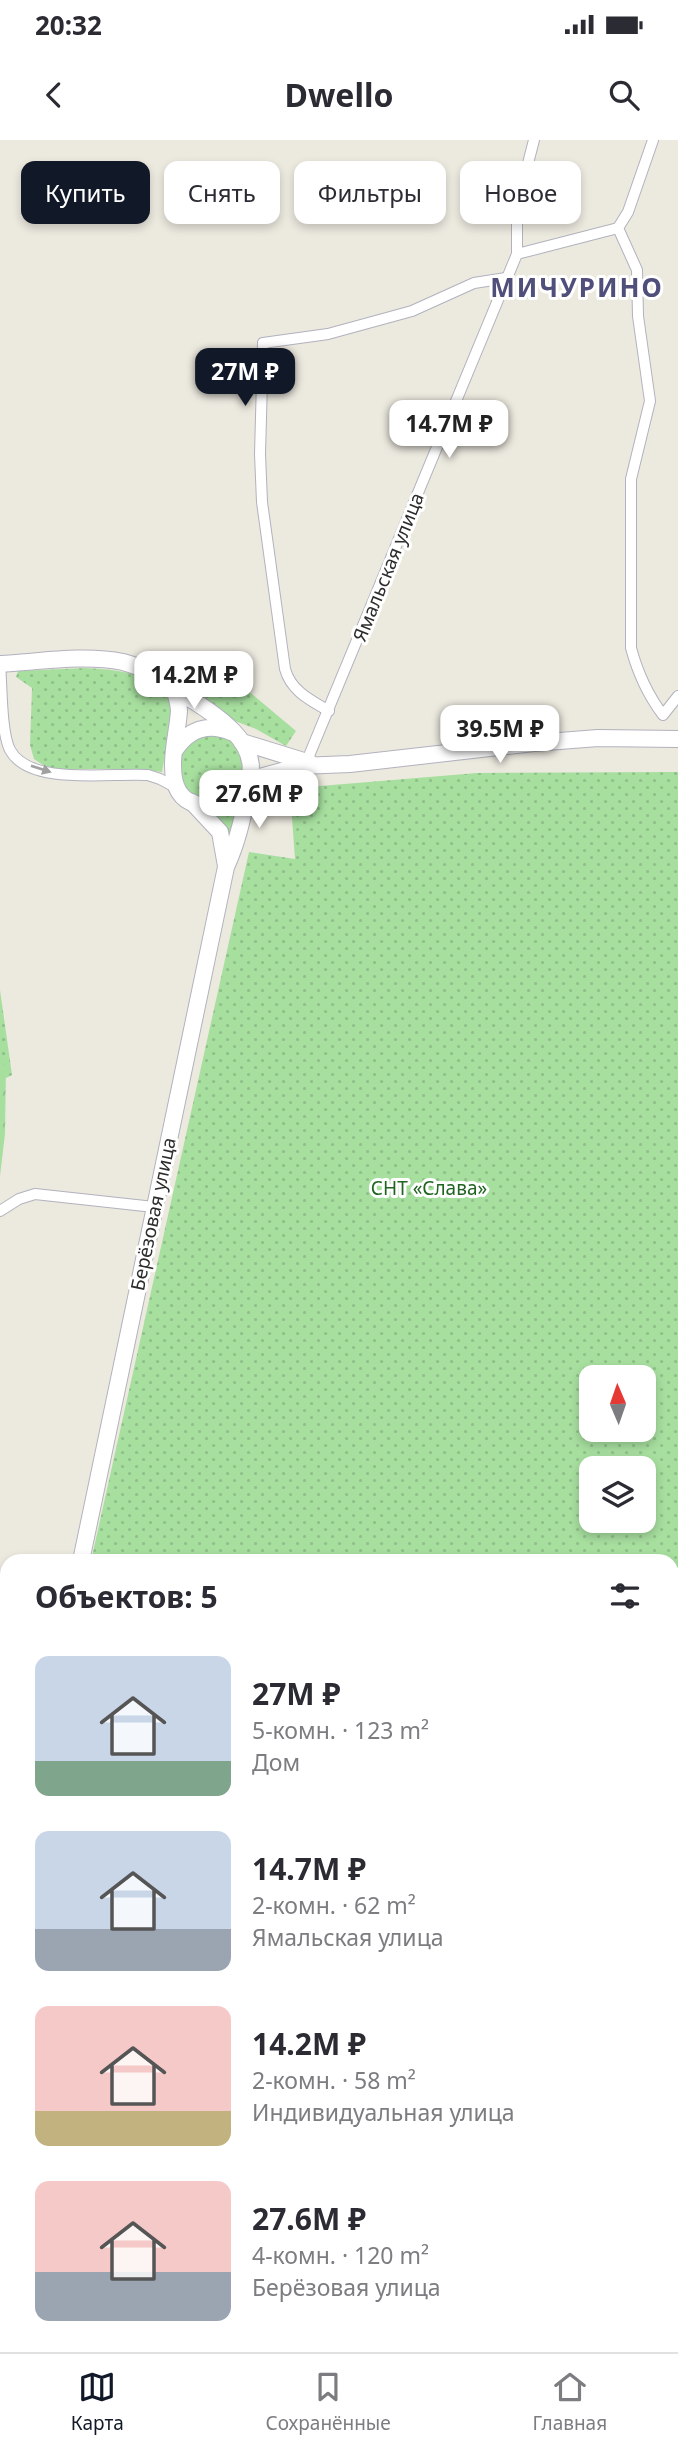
<!DOCTYPE html>
<html lang="ru">
<meta charset="utf-8">
<style>
body{margin:0;font-family:"Noto Sans",sans-serif;background:#f2f2f3;color:#2b2b33;height:100vh;display:flex;flex-direction:column;font-size:26px;white-space:nowrap}
*{box-sizing:border-box;margin:0}
p{font-size:23px;color:#7c7c81}
.icon{flex:none;width:38px;height:38px;fill:none;stroke:currentColor;stroke-width:2;stroke-linecap:round;stroke-linejoin:round}
.map{position:relative;flex:1;overflow:hidden}
.side{position:absolute;left:0px;top:1414px;width:679px;height:798px;display:flex;flex-direction:column;background:#fff;border-radius:21px 21px 0 0;box-shadow:0 4px 10px #0003}
.side>*{flex:none}
.hud{position:absolute;left:21px;top:21px;width:637px;height:63px;display:flex;gap:14px}
.needle{width:46px;rotate:358deg}
.fabs{position:absolute;left:579px;top:1225px;display:grid;gap:14px}
.fabs a{display:grid;place-items:center;width:77px;height:77px;border-radius:14px;background:#fff;box-shadow:0 4px 10px #0003;font-size:35px}
.price{position:absolute;translate:-50% -60px;padding:0 16px;border-radius:14px;background:#fff;color:#222;font-size:23px;line-height:46px;filter:drop-shadow(0 2px 4px #0008)}
.price::after{content:'';position:absolute;left:50%;top:42px;width:21px;height:16px;margin-left:-10px;background:inherit;clip-path:polygon(0 0,100% 0,50% 100%)}
.price.current{background:#111827;color:#fff}
ul{padding:0;list-style:none}
li{display:flex;align-items:center;gap:21px;height:175px;padding:0 35px}
li span{display:grid;place-items:center;flex:none;width:196px;height:140px;border-radius:14px;color:#555}
li>.icon{margin-inline-start:auto}
span .icon{width:84px;height:84px;fill:#fffc;stroke-width:1}
li b{font-size:30px}
h2{display:flex;justify-content:space-between;align-items:center;height:84px;padding:0 35px;font-size:30px}
.chip{padding:0 24px;border-radius:14px;background:#fff;box-shadow:0 4px 10px #0003;font-size:24px;line-height:63px}
.chip.current{background:#111827;color:#fff}
.status{display:flex;justify-content:space-between;align-items:center;height:49px;padding:0 35px;background:#fff;direction:ltr}
.status svg{height:19px;fill:currentColor}
header{display:flex;justify-content:space-between;align-items:center;height:91px;padding:0 35px;background:#fff;font-size:32px;font-weight:700}
.dock{display:flex;justify-content:space-around;align-items:center;height:98px;border-top:2px solid #e1e1e2;background:#fff;font-size:19px;color:#7c7c81}
.dock a{display:grid;justify-items:center;gap:4px}
.dock .current{color:#111827}
.map>svg:first-child{display:block}
.green{fill:url(#green-dots);fill-rule:evenodd}
.forest{fill:url(#forest-crowns)}
.lines{fill:none;stroke-linecap:round;stroke-linejoin:round}
.stream{stroke:#79b2e7;stroke-width:2.5}
.street-casing{stroke:#b2b2be;stroke-width:12}
.secondary-casing{stroke:#b2b2be;stroke-width:18}
.street{stroke:#fff;stroke-width:10}
.secondary{stroke:#fff;stroke-width:16}
.oneway{fill:#a0a0a0}
.labels{text-anchor:middle;stroke-width:6;stroke-linejoin:round;paint-order:stroke}
.street-label{font-size:19px;fill:#2c2c2c;stroke:#fff}
.park-label{font-size:19px;fill:#1f6520;stroke:#fff}
.district-label{font-size:26px;font-weight:bold;letter-spacing:2px;fill:#504e7a;stroke:#fff}
</style>
<div class="status"><b>20:32</b><svg viewBox="0 0 49 12"><path d="M0 12V9h3v3zM5 12V6h3v6zM10 12V3h3v9zM15 12V0h3v12zM26 1h20v11H26zM47 4h2v5h-2z"/></svg></div>
<header><svg class="icon" aria-label="back" viewBox="0 0 24 24"><path d="M15 5l-7 7 7 7"/></svg>Dwello<svg class="icon" aria-label="search" viewBox="0 0 24 24"><circle cx="10" cy="10" r="6"/><path d="M15 15l6 6"/></svg></header>
<div class="map">
<svg width="678" height="2212" viewBox="0 0 678 2212">
<defs>
<pattern id="green-dots" width="8" height="8" patternUnits="userSpaceOnUse" patternTransform="scale(1.75)"><rect width="8" height="8" fill="#a7df9f"/><path d="M2 2h.1M6 6h.1" fill="none" stroke="#90c089" stroke-width="1.8" stroke-linecap="round"/></pattern>
<pattern id="forest-crowns" width="20" height="18" patternUnits="userSpaceOnUse" patternTransform="scale(1.75)"><rect width="20" height="18" fill="#a7df9f"/><path d="M2 6a3 3 0 1 1 6 0M12 15a3 3 0 1 1 6 0" fill="none" stroke="#90c089"/></pattern>
</defs>
<rect width="100%" height="100%" fill="#ece9df"/>
<g class="green">
<polygon points="203,513 296,591 286,606 256,589 227,578 181,539"/>
<path d="M84 528C107 529 147 532 165 548 168 551 171 558 174 562L162 632 138 629H49L34 619 30 605 32 548 16 537 18 531Z"/>
<circle cx="211" cy="627" r="33"/>
<path d="M678 632V1683H672V1421H91L249 712 295 719 291 664 296 648 477 633ZM592 1237H644V1290H592ZM592 1328H644V1381H592Z"/>
<polygon points="236,667 228,703 212,677 226,673"/>
<polygon points="0,850 12,935 0,941"/>
</g>
<g class="forest">
<polygon points="0,922 6,925 5,994 0,1036"/>
<polygon points="678,1758 678,1844 672,1844 672,1833 677,1821 676,1785 672,1785 672,1760"/>
<polygon points="678,1869 678,1914 674,1911 672,1885"/>
</g>
<g class="lines">
<polyline class="stream" points="672,1950 678,1946"/>
<defs>
<g id="street">
<path d="M653 0 628 72 618 88 637 130 638 176 650 261 631 339V508C638 534 647 554 663 575L678 556"/>
<polyline points="517,114 618,88"/>
<path d="M0 524C2 546 1 592 10 610 30 647 113 632 148 635L160 639 177 648"/>
<path d="M329 571C310 560 291 551 285 529L262 362 260 314 263 203 328 194 412 171 474 143 506 138"/>
<polyline points="306,623 517,114 517,66 534,0"/>
<polyline points="0,1071 19,1059 35,1054 154,1067"/>
<polyline points="0,1468 7,1479"/>
<polyline points="672,1852 678,1852"/>
</g>
<g id="secondary">
<path d="M0 524C39 522 84 514 123 522 137 526 156 533 167 542 172 545 174 549 179 552 209 570 268 604 246 646 239 659 225 667 210 666 155 665 177 604 179 571 179 564 176 557 175 550"/>
<polyline points="242,602 310,623"/>
<path d="M175 610C188 590 207 582 231 592"/>
<polyline points="249,640 300,626 350,624 534,603 598,598 678,599"/>
<polyline points="192,662 220,692 226,726"/>
<path d="M81 1421 226 727C239 699 245 671 249 640"/>
<polyline points="0,1511 7,1509"/>
</g>
</defs>
<use href="#street" class="street-casing"/>
<use href="#secondary" class="secondary-casing"/>
<use href="#street" class="street"/>
<use href="#secondary" class="secondary"/>
</g>
<defs><path id="oneway-solid" d="M-6-.8H1V-3.2L6.5 0L1 3.2V.8H-6Z" transform="scale(1.75)"/></defs>
<use class="oneway" href="#oneway-solid" transform="translate(41 629) rotate(18)"/>
<g class="labels">
<g class="street-label">
<text transform="translate(388 427) rotate(-68)" y="7">Ямальская улица</text>
<text transform="translate(153 1074) rotate(-78)" y="7">Берёзовая улица</text>
</g>
<g class="park-label">
<text x="429" y="1055">СНТ «Слава»</text>
</g>
<g class="district-label">
<text x="577" y="157">МИЧУРИНО</text>
</g>
</g>
</svg>
<div class="fabs">
<a><svg class="needle" viewBox="-14 -14 28 28"><path d="M0-13l5 13h-10z" fill="#e53935"/><path d="M0 13l5-13h-10z" fill="#7c7c81"/></svg></a>
<a><svg class="icon" aria-label="layers" viewBox="0 0 24 24"><path d="M12 4l9 5-9 5-9-5zM3 14l9 5 9-5"/></svg></a>
</div>
<b class="price current" style="left:245px;top:268px">27M ₽</b>
<b class="price" style="left:449px;top:320px">14.7M ₽</b>
<b class="price" style="left:194px;top:571px">14.2M ₽</b>
<b class="price" style="left:500px;top:625px">39.5M ₽</b>
<b class="price" style="left:259px;top:690px">27.6M ₽</b>
<div class="hud">
<a class="chip current">Купить</a>
<a class="chip">Снять</a>
<a class="chip">Фильтры</a>
<a class="chip">Новое</a>
</div>
<section class="side">
<h2>Объектов: 5<svg class="icon" aria-label="filters" viewBox="0 0 24 24"><path d="M4 7h16M4 17h16"/><circle cx="9" cy="7" r="2"/><circle cx="15" cy="17" r="2"/></svg></h2>
<ul>
<li><span style="background:linear-gradient(#c9d6e8 75%,#7fa58c 0)"><svg class="icon" aria-label="home" viewBox="0 0 24 24"><path d="M3 11l9-7 9 7M6 9v11h12V9"/></svg></span><div><b>27M ₽</b><p>5-комн. · 123 m²</p><p>Дом</p></div></li>
<li><span style="background:linear-gradient(#c9d6e8 70%,#9aa5b1 0)"><svg class="icon" aria-label="home" viewBox="0 0 24 24"><path d="M3 11l9-7 9 7M6 9v11h12V9"/></svg></span><div><b>14.7M ₽</b><p>2-комн. · 62 m²</p><p>Ямальская улица</p></div></li>
<li><span style="background:linear-gradient(#f6c9c9 75%,#c2b280 0)"><svg class="icon" aria-label="home" viewBox="0 0 24 24"><path d="M3 11l9-7 9 7M6 9v11h12V9"/></svg></span><div><b>14.2M ₽</b><p>2-комн. · 58 m²</p><p>Индивидуальная улица</p></div></li>
<li><span style="background:linear-gradient(#f6c9c9 65%,#9aa5b1 0)"><svg class="icon" aria-label="home" viewBox="0 0 24 24"><path d="M3 11l9-7 9 7M6 9v11h12V9"/></svg></span><div><b>27.6M ₽</b><p>4-комн. · 120 m²</p><p>Берёзовая улица</p></div></li>
</ul>
</section>
</div>
<nav class="dock">
<a class="current"><svg class="icon" aria-label="map" viewBox="0 0 24 24"><path d="M3 6l6-2 6 2 6-2v14l-6 2-6-2-6 2zM9 4v14M15 6v14"/></svg>Карта</a>
<a><svg class="icon" aria-label="saved" viewBox="0 0 24 24"><path d="M7 4h10v16l-5-4-5 4z"/></svg>Сохранённые</a>
<a><svg class="icon" aria-label="home" viewBox="0 0 24 24"><path d="M3 11l9-7 9 7M6 9v11h12V9"/></svg>Главная</a>
</nav>
